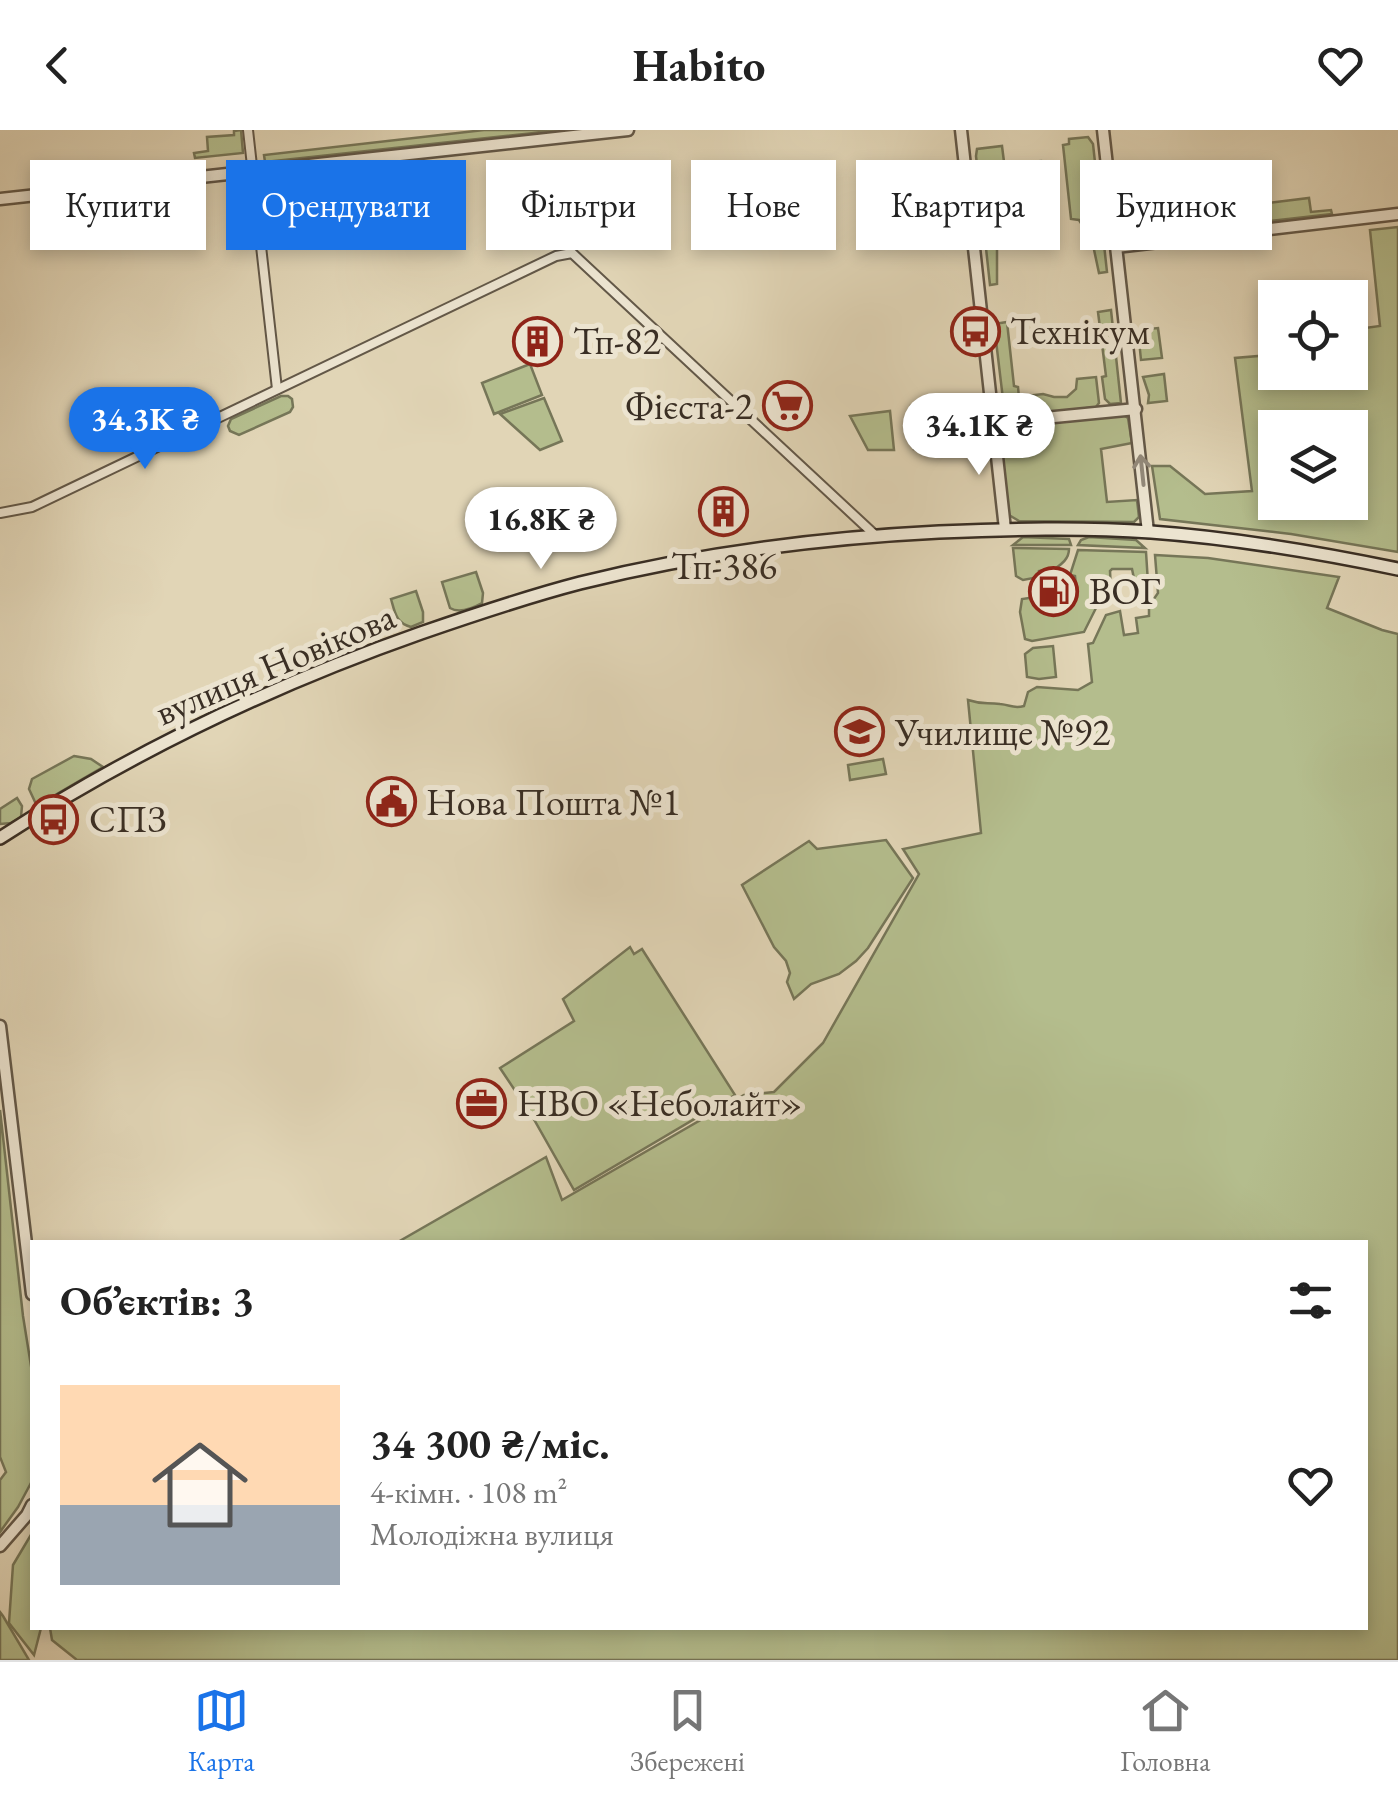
<!DOCTYPE html>
<html lang="uk">
<meta charset="utf-8">
<style>
body{margin:0;font-family:"EB Garamond",serif;background:#f6f6f6;color:#222;height:100vh;display:flex;flex-direction:column;font-size:38px;white-space:nowrap}
*{box-sizing:border-box;margin:0}
p{font-size:32px;color:#767676}
.icon{flex:none;width:55px;height:55px;fill:none;stroke:currentColor;stroke-width:2;stroke-linecap:round;stroke-linejoin:round}
.map{position:relative;flex:1;overflow:hidden}
.panel{position:absolute;left:30px;top:1110px;width:1338px;height:390px;display:flex;flex-direction:column;background:#fff;border-radius:0px;box-shadow:0 5px 15px #0003}
.panel>*{flex:none}
.top-card{position:absolute;left:30px;top:30px;width:1340px;height:90px;display:flex;gap:20px}
.controls{position:absolute;left:1258px;top:150px;display:grid;gap:20px}
.controls a{display:grid;place-items:center;width:110px;height:110px;border-radius:0px;background:#fff;box-shadow:0 5px 15px #0003;font-size:50px}
.price{position:absolute;translate:-50% -85px;padding:0 22px;border-radius:35px;background:#fff;color:#222;font-size:32px;line-height:65px;filter:drop-shadow(0 2px 5px #0008)}
.price::after{content:'';position:absolute;left:50%;top:60px;width:30px;height:22px;margin-left:-15px;background:inherit;clip-path:polygon(0 0,100% 0,50% 100%)}
.price.active{background:#1a73e8;color:#fff}
ul{padding:0;list-style:none}
li{display:flex;align-items:center;gap:30px;height:250px;padding:0 30px}
li span{display:grid;place-items:center;flex:none;width:280px;height:200px;border-radius:0px;color:#555}
li>.icon{margin-inline-start:auto}
span .icon{width:120px;height:120px;fill:#fffc;stroke-width:1}
li b{font-size:42px}
h2{display:flex;justify-content:space-between;align-items:center;height:120px;padding:0 30px;font-size:42px}
.tag{padding:0 35px;border-radius:0px;background:#fff;box-shadow:0 5px 15px #0003;font-size:35px;line-height:90px}
.tag.active{background:#1a73e8;color:#fff}
header{display:flex;justify-content:space-between;align-items:center;height:130px;padding:0 30px;background:#fff;font-size:45px;font-weight:700}
.tabs{display:flex;justify-content:space-around;align-items:center;height:140px;border-top:2px solid #e0e0e0;background:#fff;font-size:28px;color:#767676}
.tabs a{display:grid;justify-items:center;gap:5px}
.tabs .active{color:#1a73e8}
.map>svg:first-child{display:block}
.green{fill:#b4bd8d;stroke:#767658;stroke-width:2.5;fill-rule:evenodd}
.water{fill:#95b8b2;stroke:#708179;stroke-width:2.5}
.lines{fill:none;stroke-linecap:round;stroke-linejoin:round}
.minor-casing{stroke:#635848;stroke-width:12}
.tertiary-casing{stroke:#635848;stroke-width:15}
.secondary-casing{stroke:#392e24;stroke-width:16}
.minor{stroke:#ece4d0;stroke-width:8}
.tertiary{stroke:#ece4d0;stroke-width:10}
.secondary{stroke:#ece4d0;stroke-width:11}
.oneway{stroke:#92897a}
.labels{text-anchor:middle;stroke-width:10;stroke-linejoin:round;paint-order:stroke}
.poi-label{font-size:38px;fill:#392e24;stroke:#ece4d0;text-anchor:start}
.street-label{font-size:38px;fill:#392e24;stroke:#ece4d0}
</style>
<header><svg class="icon" aria-label="back" viewBox="0 0 24 24"><path d="M15 5l-7 7 7 7"/></svg>Habito<svg class="icon" aria-label="heart" viewBox="0 0 24 24"><path d="M12 20l-8-8c-3-5 5-10 8-4 3-6 11-1 8 4z"/></svg></header>
<div class="map">
<svg width="1398" height="1530" viewBox="0 0 1398 1530">
<rect width="100%" height="100%" fill="#e1d5b6"/>
<filter id="stains"><feTurbulence type="fractalNoise" baseFrequency=".002" numOctaves="4"/><feColorMatrix values="0 0 0 0 .2 0 0 0 0 .09 0 0 0 0 .02 0 0 0 .5 -.17"/></filter>
<radialGradient id="worn" r=".72"><stop offset=".6" stop-color="#630" stop-opacity="0"/><stop offset="1" stop-color="#630" stop-opacity=".3"/></radialGradient>
<g class="green">
<polygon points="241,0 243,23 195,28 194,23 208,21 207,7 234,5 234,1"/>
<polygon points="484,0 562,0 265,32 264,25"/>
<polygon points="1088,7 1093,14 1107,142 1099,143 1090,101 1086,101 1079,90 1071,89 1063,15 1069,14 1069,9"/>
<polygon points="1002,16 1012,95 1004,98 1000,110 997,111 997,154 990,155 976,26 977,19"/>
<polygon points="1133,62 1135,72 1147,71 1149,84 1154,87 1156,98 1154,104 1126,107 1121,63"/>
<polygon points="1251,63 1255,92 1253,94 1218,97 1214,68"/>
<polygon points="1211,68 1214,97 1167,102 1163,100 1160,84 1165,83 1164,73"/>
<polygon points="1309,68 1311,82 1331,80 1332,84 1262,92 1260,74"/>
<path d="M1398 97V422L1291 404 1160 389 1152 336H1170L1205 364 1252 361 1235 228 1270 225 1275 212V242H1350V200L1380 196 1370 100ZM1275 298H1350V372H1275Z"/>
<polygon points="1111,180 1121,273 1110,274 1105,269 1102,247 1106,246 1098,182"/>
<polygon points="1007,192 1014,256 1018,257 1020,279 1017,285 1005,286 994,194"/>
<polygon points="1158,198 1162,228 1141,230 1138,200"/>
<polygon points="530,234 542,265 494,284 482,253"/>
<polygon points="1164,244 1167,271 1148,273 1149,265 1143,247"/>
<polygon points="1096,247 1099,273 1096,277 1036,284 1029,280 1026,266 1043,264 1054,267 1067,267 1076,259 1077,249"/>
<polygon points="281,266 288,266 292,269 293,277 290,282 239,305 230,301 228,296 231,289"/>
<polygon points="544,268 562,311 540,320 500,284"/>
<polygon points="971,271 975,314 914,319 911,276"/>
<polygon points="890,281 894,320 868,320 850,286"/>
<polygon points="1123,285 1128,288 1132,313 1101,319 1107,372 1137,370 1139,387 1134,392 1019,391 1009,385 1000,306 1002,298"/>
<polygon points="1023,407 1069,409 1071,415 1013,415"/>
<polygon points="1089,407 1136,410 1145,418 1078,415 1081,410"/>
<path d="M1013 418 1069 419C1069 430 1060 435 1052 441L1051 439 1039 441V447L1023 450 1016 446Z"/>
<polygon points="1078,420 1146,422 1148,453 1145,456 1136,458 1132,439 1112,439 1110,441 1111,460 1101,468 1084,502 1032,511 1025,509 1020,482 1022,469 1043,466 1045,479 1061,477 1060,471 1070,470 1070,466 1077,465 1075,446 1070,445"/>
<path d="M1155 425 1208 428 1339 447 1327 478 1382 500 1398 504V1530H77L52 1510 50 1498H1365V1112H398L546 1027 562 1070 744 965 774 962 823 913 919 744 903 719 981 703 968 570C983 575 986 572 1000 574 1011 575 1013 579 1024 576L1028 562 1037 557 1078 560 1092 552 1088 514 1093 513 1106 485 1120 481 1124 505 1138 503 1136 488 1149 486V476L1158 463Z"/>
<path d="M476 442 483 463 482 473C473 478 460 484 450 478L442 452Z"/>
<path d="M416 461 423 482V492L411 497C396 493 395 483 391 469Z"/>
<polygon points="1053,516 1056,547 1039,549 1027,547 1025,524 1033,518"/>
<polygon points="74,626 91,629 103,637 38,675 36,674 29,659 32,649"/>
<polygon points="883,629 886,644 850,650 848,635"/>
<polygon points="17,668 22,676 21,687 11,693 0,694 0,679"/>
<polygon points="886,710 913,748 868,818 856,831 839,844 811,854 794,869 787,852 790,843 786,831 774,817 742,755 809,711 817,719"/>
<polygon points="630,817 634,824 642,819 735,965 574,1060 532,986 500,938 574,891 563,869"/>
<polygon points="0,980 23,1186 32,1242 32,1351 18,1377 0,1402 0,1350 6,1342 0,1327"/>
<polygon points="32,1403 32,1498 41,1498 34,1525 9,1493 13,1435"/>
<polygon points="0,1482 3,1486 29,1530 0,1530"/>
</g>
<polygon class="water" points="1041,31 1047,81 1034,83 1029,32"/>
<g class="lines">
<defs>
<g id="minor">
<polyline points="248,0 277,259"/>
<polyline points="0,383 32,377 556,126 572,123 876,406"/>
</g>
<g id="tertiary">
<polyline points="961,0 1005,399"/>
<polyline points="1103,0 1148,402"/>
<polyline points="0,69 628,0"/>
<polyline points="1116,117 1398,84"/>
<polyline points="993,293 1136,279"/>
<polyline points="0,896 32,1164"/>
<polyline points="0,1416 27,1385 32,1375"/>
</g>
<path id="secondary" d="M0 708C132 622 273 555 421 503 473 485 526 467 580 453 696 424 819 408 939 402 1010 399 1081 397 1151 402 1234 408 1316 422 1398 439"/>
</defs>
<use href="#minor" class="minor-casing"/>
<use href="#tertiary" class="tertiary-casing"/>
<use href="#secondary" class="secondary-casing"/>
<use href="#minor" class="minor"/>
<use href="#tertiary" class="tertiary"/>
<use href="#secondary" class="secondary"/>
</g>
<defs><path id="oneway-shaft" d="M-6 0H5M1.5-3L5.5 0L1.5 3" fill="none" stroke-width="1.6" stroke-linecap="round" stroke-linejoin="round" transform="scale(2.5)"/></defs>
<use class="oneway" href="#oneway-shaft" transform="translate(1142 340) rotate(-96)"/>
<defs>
<symbol id="bus-ring" viewBox="-11 -11 22 22"><circle r="9.5" fill="#ece4d0" stroke="#8f2418" stroke-width="1.5"/><path d="M-5-6H5V4H4V6H2V4H-2V6H-4V4H-5ZM-3.5-4V0h7V-4ZM-3.5 1.2v1.5H-2V1.2ZM2 1.2v1.5H3.5V1.2Z" fill="#8f2418"/></symbol>
<symbol id="building-ring" viewBox="-11 -11 22 22"><circle r="9.5" fill="#ece4d0" stroke="#8f2418" stroke-width="1.5"/><path d="M-4-6H4V6H1V3H-1V6H-4ZM-2.5-4.3h1.7v1.8h-1.7ZM.8-4.3h1.7v1.8H.8ZM-2.5-1h1.7V.8h-1.7ZM.8-1h1.7V.8H.8Z" fill="#8f2418"/></symbol>
<symbol id="supermarket-ring" viewBox="-11 -11 22 22"><circle r="9.5" fill="#ece4d0" stroke="#8f2418" stroke-width="1.5"/><path d="M-6-5.5h2.5l.6 2H6L4.5 2H-2.5L-4.4-4H-6ZM-1.5 3.2a1.3 1.3 0 1 0 .1 0ZM3 3.2a1.3 1.3 0 1 0 .1 0Z" fill="#8f2418"/></symbol>
<symbol id="fuel-ring" viewBox="-11 -11 22 22"><circle r="9.5" fill="#ece4d0" stroke="#8f2418" stroke-width="1.5"/><path d="M-5.5-6h7V0h2V4h1.3V-2.5L3-4.5l.8-.8L6-3V5H2.5V1h-1V6h-7ZM-4.2-4.7v3.2H.2V-4.7Z" fill="#8f2418"/></symbol>
<symbol id="university-ring" viewBox="-11 -11 22 22"><circle r="9.5" fill="#ece4d0" stroke="#8f2418" stroke-width="1.5"/><path d="M0-5L7-2L0 1L-7-2ZM-4 1L0 2.5L4 1V4Q0 6-4 4Z" fill="#8f2418"/></symbol>
<symbol id="civic-ring" viewBox="-11 -11 22 22"><circle r="9.5" fill="#ece4d0" stroke="#8f2418" stroke-width="1.5"/><path d="M-.6-6.5H3V-4.5H.6V-3L4-1V1h2V6H-6V1h2V-1L-.6-3ZM-1.2 2.5V6h2.4V2.5Z" fill="#8f2418"/></symbol>
<symbol id="office-ring" viewBox="-11 -11 22 22"><circle r="9.5" fill="#ece4d0" stroke="#8f2418" stroke-width="1.5"/><path d="M-6-3h4V-5.5h4V-3h4V5H-6ZM-1-4.5V-3h2v-1.5ZM-6 0V1H6V0Z" fill="#8f2418"/></symbol>
</defs>
<g fill-rule="evenodd">
<use href="#bus-ring" x="948" y="174" width="55" height="55"/>
<use href="#building-ring" x="510" y="184" width="55" height="55"/>
<use href="#supermarket-ring" x="760" y="248" width="55" height="55"/>
<use href="#building-ring" x="696" y="354" width="55" height="55"/>
<use href="#fuel-ring" x="1026" y="434" width="55" height="55"/>
<use href="#university-ring" x="832" y="574" width="55" height="55"/>
<use href="#civic-ring" x="364" y="644" width="55" height="55"/>
<use href="#bus-ring" x="26" y="662" width="55" height="55"/>
<use href="#office-ring" x="454" y="946" width="55" height="55"/>
</g>
<g class="labels">
<g class="poi-label">
<text x="1010" y="214">Технікум</text>
<text x="573" y="224">Тп-82</text>
<text x="753" y="289" text-anchor="end">Фiєста-2</text>
<text x="724" y="449" text-anchor="middle">Тп-386</text>
<text x="1089" y="474">ВОГ</text>
<text x="895" y="615">Училище №92</text>
<text x="426" y="685">Нова Пошта №1</text>
<text x="89" y="702">СПЗ</text>
<text x="517" y="986">НВО «Неболайт»</text>
</g>
<g class="street-label">
<text transform="translate(275 534) rotate(-23)" y="13">вулиця Новікова</text>
</g>
</g>
<rect width="100%" height="100%" filter="url(#stains)"/>
<rect width="100%" height="100%" fill="url(#worn)"/>
</svg>
<div class="controls">
<a><svg class="icon" aria-label="locate" viewBox="0 0 24 24"><circle cx="12" cy="12" r="6"/><path d="M12 2v4M12 18v4M2 12h4M18 12h4"/></svg></a>
<a><svg class="icon" aria-label="layers" viewBox="0 0 24 24"><path d="M12 4l9 5-9 5-9-5zM3 14l9 5 9-5"/></svg></a>
</div>
<b class="price active" style="left:145px;top:342px">34.3K ₴</b>
<b class="price" style="left:979px;top:348px">34.1K ₴</b>
<b class="price" style="left:541px;top:442px">16.8K ₴</b>
<div class="top-card">
<a class="tag">Купити</a>
<a class="tag active">Орендувати</a>
<a class="tag">Фільтри</a>
<a class="tag">Нове</a>
<a class="tag">Квартира</a>
<a class="tag">Будинок</a>
</div>
<section class="panel">
<h2>Об’єктів: 3<svg class="icon" aria-label="filters" viewBox="0 0 24 24"><path d="M4 7h16M4 17h16"/><circle cx="9" cy="7" r="2"/><circle cx="15" cy="17" r="2"/></svg></h2>
<ul>
<li><span style="background:linear-gradient(#ffd9b3 60%,#9aa5b1 0)"><svg class="icon" aria-label="home" viewBox="0 0 24 24"><path d="M3 11l9-7 9 7M6 9v11h12V9"/></svg></span><div><b>34 300 ₴/міс.</b><p>4-кімн. · 108 m²</p><p>Молодіжна вулиця</p></div><svg class="icon" aria-label="heart" viewBox="0 0 24 24"><path d="M12 20l-8-8c-3-5 5-10 8-4 3-6 11-1 8 4z"/></svg></li>
</ul>
</section>
</div>
<nav class="tabs">
<a class="active"><svg class="icon" aria-label="map" viewBox="0 0 24 24"><path d="M3 6l6-2 6 2 6-2v14l-6 2-6-2-6 2zM9 4v14M15 6v14"/></svg>Карта</a>
<a><svg class="icon" aria-label="saved" viewBox="0 0 24 24"><path d="M7 4h10v16l-5-4-5 4z"/></svg>Збережені</a>
<a><svg class="icon" aria-label="home" viewBox="0 0 24 24"><path d="M3 11l9-7 9 7M6 9v11h12V9"/></svg>Головна</a>
</nav>
